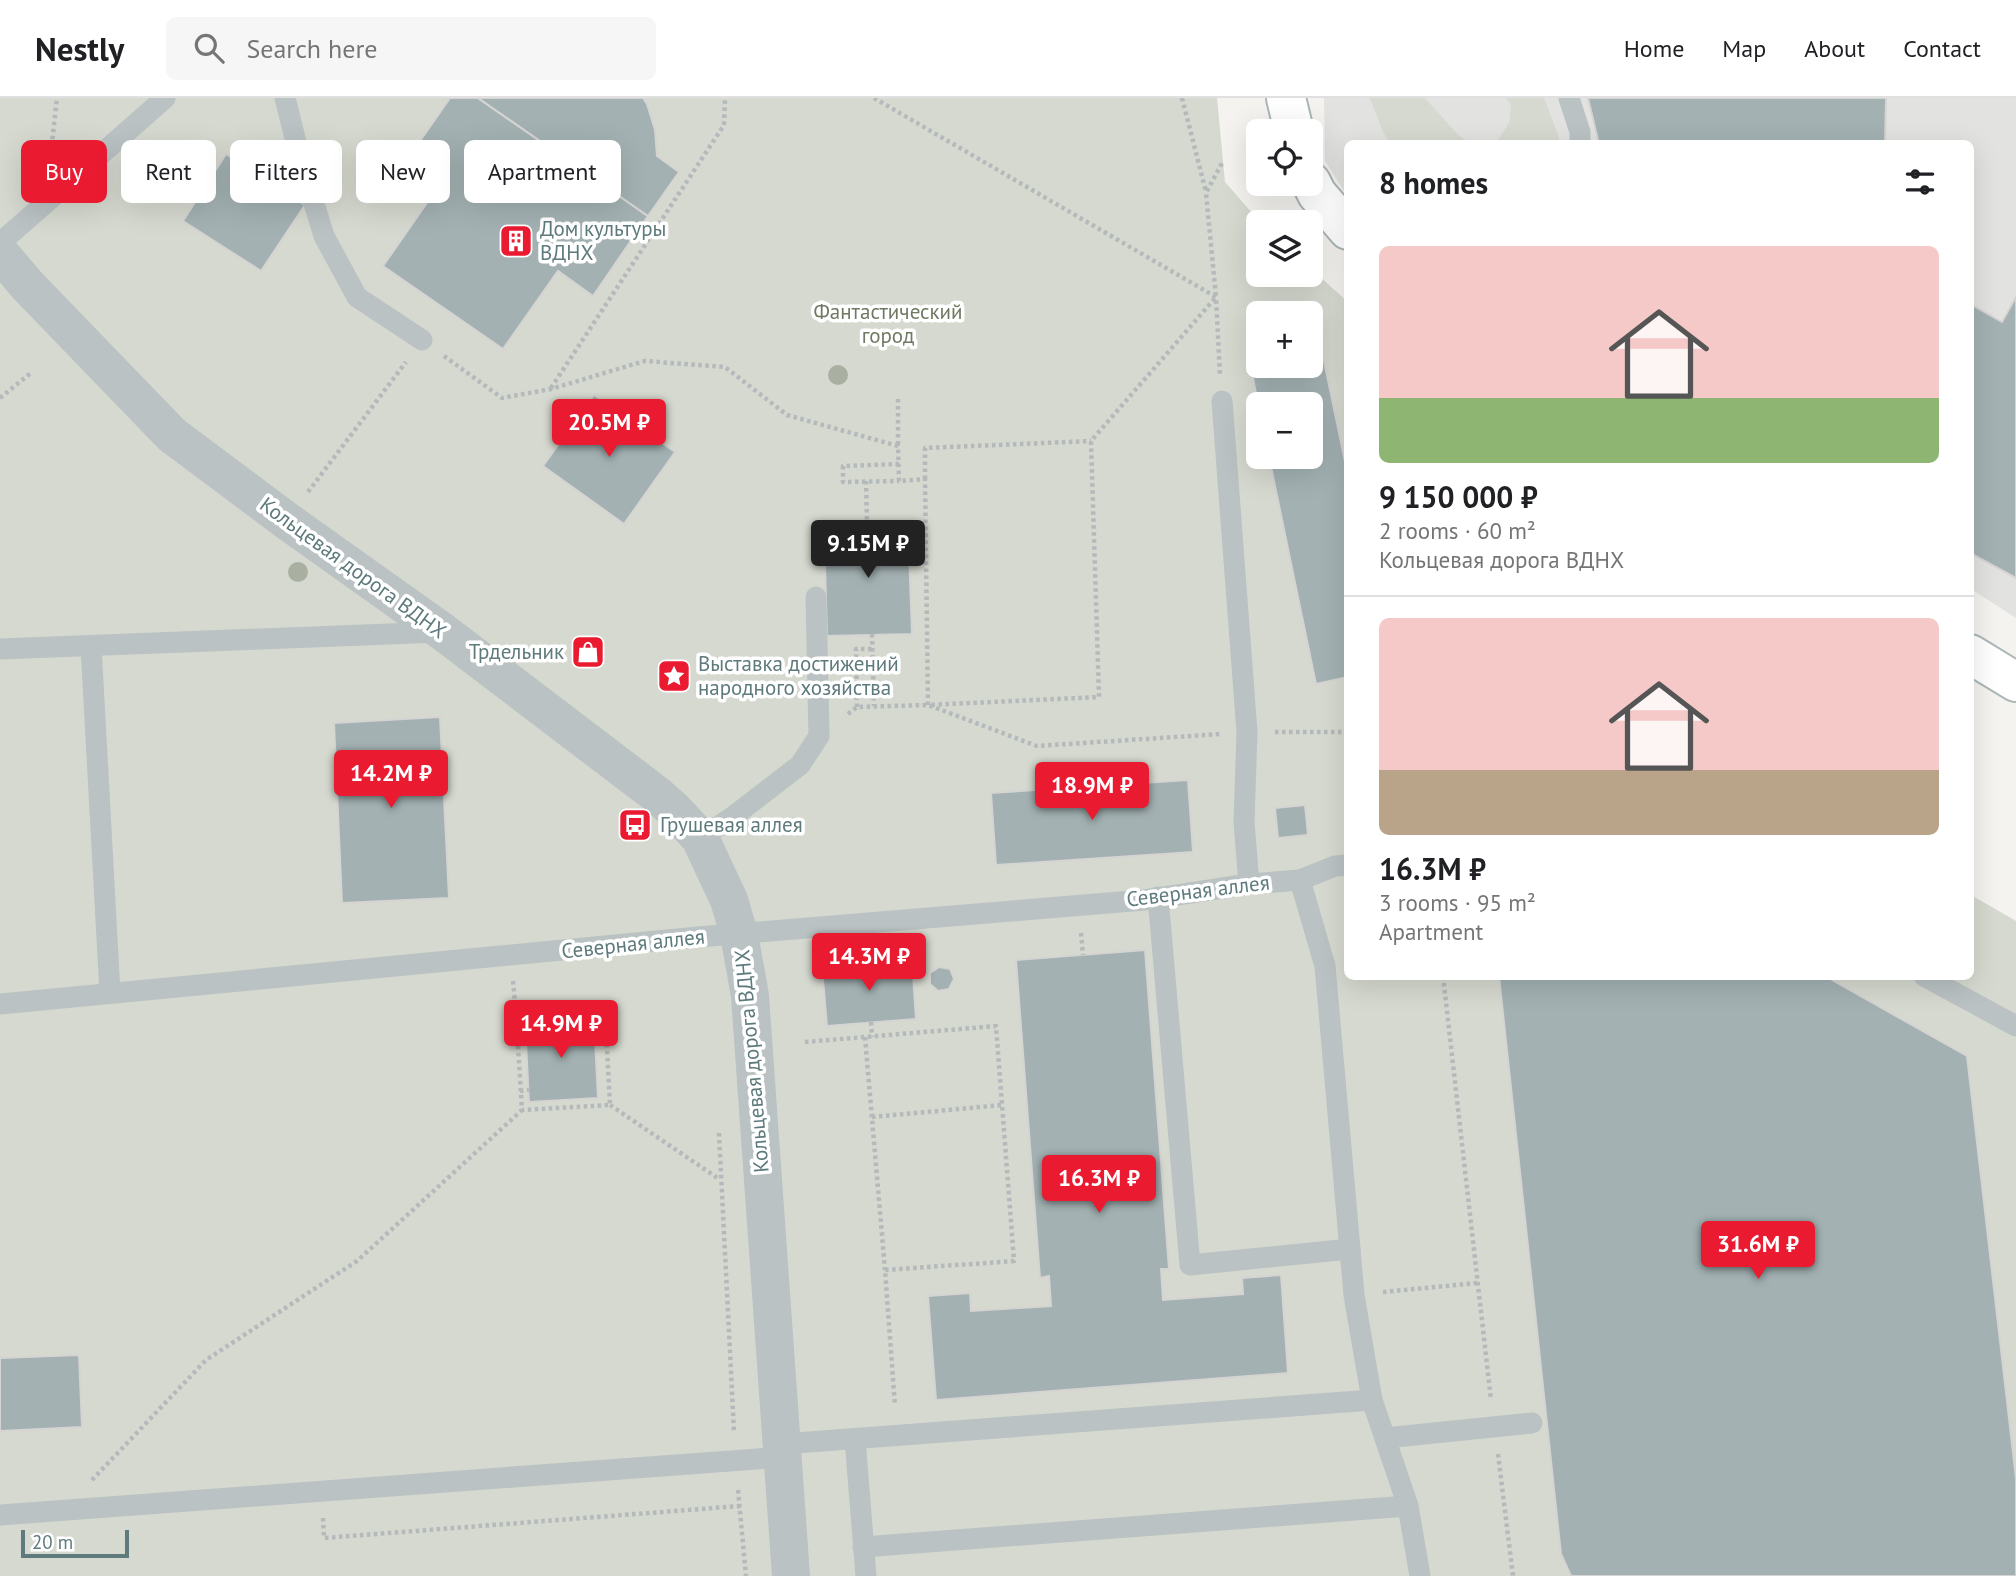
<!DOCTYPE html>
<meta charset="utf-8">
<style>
body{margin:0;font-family:"PT Sans",sans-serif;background:#f6f6f6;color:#202124;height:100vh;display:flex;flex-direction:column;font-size:26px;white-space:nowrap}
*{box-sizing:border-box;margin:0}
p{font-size:23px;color:#757577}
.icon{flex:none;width:38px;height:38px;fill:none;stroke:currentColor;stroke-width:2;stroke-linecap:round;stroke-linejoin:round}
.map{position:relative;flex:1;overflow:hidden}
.panel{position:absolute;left:1344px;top:42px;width:630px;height:840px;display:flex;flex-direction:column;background:#fff;border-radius:10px;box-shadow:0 7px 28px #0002}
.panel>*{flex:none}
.guide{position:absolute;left:21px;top:42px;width:665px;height:63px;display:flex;gap:14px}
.fabs{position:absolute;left:1246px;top:21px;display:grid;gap:14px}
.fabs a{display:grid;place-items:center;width:77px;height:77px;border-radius:10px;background:#fff;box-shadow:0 7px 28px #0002;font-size:35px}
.scale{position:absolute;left:21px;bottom:18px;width:108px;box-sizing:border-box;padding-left:7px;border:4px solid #5e7a7c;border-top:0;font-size:19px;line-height:24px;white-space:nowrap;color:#5e7a7c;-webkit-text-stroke:5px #fff;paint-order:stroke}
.price{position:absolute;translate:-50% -60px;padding:0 16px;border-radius:7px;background:#ea1a31;color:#fff;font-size:23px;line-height:46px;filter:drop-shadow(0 2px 4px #0008)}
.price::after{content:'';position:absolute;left:50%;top:42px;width:21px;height:16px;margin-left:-10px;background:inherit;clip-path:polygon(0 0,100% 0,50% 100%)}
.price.on{background:#222;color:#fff}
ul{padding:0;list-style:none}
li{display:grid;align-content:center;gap:14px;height:371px;padding:0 35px}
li+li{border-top:2px solid #e0e0e0}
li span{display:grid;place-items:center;height:217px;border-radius:10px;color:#555}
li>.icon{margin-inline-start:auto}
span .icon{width:126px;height:126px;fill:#fffc;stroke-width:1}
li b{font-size:30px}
h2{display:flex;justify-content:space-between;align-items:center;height:84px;padding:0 35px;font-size:30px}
.chip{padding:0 24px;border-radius:10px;background:#fff;box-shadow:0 7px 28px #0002;font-size:24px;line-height:63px}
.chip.on{background:#ea1a31;color:#fff}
header{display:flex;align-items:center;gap:42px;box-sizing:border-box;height:98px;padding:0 35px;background:#fff;border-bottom:2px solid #e0e0e0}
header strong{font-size:33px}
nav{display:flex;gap:38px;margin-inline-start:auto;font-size:24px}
.search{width:490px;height:63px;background:#f6f6f6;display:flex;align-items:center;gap:18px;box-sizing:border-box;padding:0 24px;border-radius:10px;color:#757577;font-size:26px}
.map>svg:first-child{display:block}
.built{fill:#e2e3e1}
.green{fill:#d6d9cf;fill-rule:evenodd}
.building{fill:#a3b1b2;stroke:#d5d4d3;stroke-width:2}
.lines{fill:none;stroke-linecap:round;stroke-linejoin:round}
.secondary-casing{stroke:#acb7b8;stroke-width:42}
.path{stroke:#b4babb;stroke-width:4.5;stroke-dasharray:3.5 3.5;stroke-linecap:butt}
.lane{stroke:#bac2c3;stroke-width:21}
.street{stroke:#bac2c3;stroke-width:38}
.secondary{stroke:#fff;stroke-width:38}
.tree{fill:#aab0a1}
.labels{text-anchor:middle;stroke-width:7;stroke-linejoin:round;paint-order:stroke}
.poi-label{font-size:21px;fill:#5e7a7c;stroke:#fff;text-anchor:start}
.park-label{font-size:21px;fill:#6e7961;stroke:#fff}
.street-label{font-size:21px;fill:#5e7a7c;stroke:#fff}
</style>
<header>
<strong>Nestly</strong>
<div class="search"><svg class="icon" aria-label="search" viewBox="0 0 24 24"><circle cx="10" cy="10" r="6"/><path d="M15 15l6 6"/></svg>Search here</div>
<nav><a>Home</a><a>Map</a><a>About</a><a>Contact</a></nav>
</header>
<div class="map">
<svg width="2016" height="1478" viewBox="0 0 2016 1478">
<rect width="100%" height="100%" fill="#f4f3f0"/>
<polygon class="built" points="1324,0 2016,0 2016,520 1971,491 1970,46 1348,46 1347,98 1325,63"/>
<g class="green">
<path d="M0 0H1217L1225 84 1260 124 1258 177H1311V171L1347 203 1348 878H1970L1971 797 2016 823V1478H0ZM1258 215H1311V268H1258ZM1258 306H1311V359H1258Z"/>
<polygon points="1370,0 1425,0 1458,37 1470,45 1390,45 1383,34"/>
<polygon points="1506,0 1544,0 1559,39 1558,45 1496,45 1509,25 1511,7"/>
</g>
<g class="building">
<polygon points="450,0 478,0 648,118 593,198 558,173 503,251 383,168 438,89 404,66"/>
<polygon points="478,0 643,0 647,6 655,32 657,58 679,74 648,118"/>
<polygon points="1588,0 1886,0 1885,46 1599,46"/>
<polygon points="226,56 305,107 261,173 183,123"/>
<polygon points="2016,199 2016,480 1970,455 1970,206 2002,224"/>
<polygon points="1319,239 1348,378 1348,579 1316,586 1269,359 1311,359 1311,306 1258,306 1248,254 1258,252 1258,268 1311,268 1311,241"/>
<polygon points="594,297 675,354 624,426 543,368"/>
<polygon points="908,425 912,536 827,538 824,428"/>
<polygon points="440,619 449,800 342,805 334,625"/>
<polygon points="1188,682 1193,754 996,767 991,695"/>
<polygon points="1305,707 1308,737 1278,740 1275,710"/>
<polygon points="1145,852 1169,1171 1161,1171 1163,1202 1243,1196 1242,1180 1281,1177 1288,1275 936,1302 928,1198 970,1195 971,1213 1051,1208 1049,1178 1040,1180 1016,862"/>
<polygon points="912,862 916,921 827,928 822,870"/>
<polygon points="939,869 950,871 954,881 949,891 938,893 930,886 930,875"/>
<polygon points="1499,878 1825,878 1967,958 2016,1381 2016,1478 1571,1478 1561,1456"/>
<polygon points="594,921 598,1000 529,1004 525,924"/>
<polygon points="79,1257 82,1329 0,1333 0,1260"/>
</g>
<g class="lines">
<defs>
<g id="secondary">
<polyline points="1286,0 1294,33"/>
<polyline points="1311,84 1317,96 1348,132"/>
<polyline points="1970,556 2016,584"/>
</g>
</defs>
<use href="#secondary" class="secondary-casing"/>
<g class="path">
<polyline points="874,0 1216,199 1220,277"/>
<polyline points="1182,0 1206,94"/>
<polyline points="50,62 57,0"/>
<polyline points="444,258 502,300 551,291 645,263 725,269 787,317 898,348 899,383 925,381 928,607 1099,599 1091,343 1216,199 1206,95 1223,63"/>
<polyline points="551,290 724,27 725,0"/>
<polyline points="0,300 32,274"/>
<polyline points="898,301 898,348"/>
<polyline points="899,366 843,368 843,384 899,383"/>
<polyline points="925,381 925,350 1091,343"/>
<polyline points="866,383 867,426"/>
<polyline points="308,394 406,264"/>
<polyline points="872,536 874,608"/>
<polyline points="857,609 856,551 872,551"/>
<polyline points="848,616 857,609 928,607 1037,648 1221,636"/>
<polyline points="1275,634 1348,634"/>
<polyline points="1081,835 1083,857"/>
<polyline points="1443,878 1491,1302"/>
<polyline points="513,883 516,916"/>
<polygon points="605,911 610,1007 522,1012 516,916"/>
<polyline points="871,924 872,939"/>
<polyline points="594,934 606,933"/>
<polyline points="865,939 885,1172"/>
<polyline points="805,944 996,928 1014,1163 885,1172 895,1308"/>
<polyline points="520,993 529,992"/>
<polyline points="610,1007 719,1081"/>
<polyline points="872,1019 1002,1007"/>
<polyline points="719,1035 734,1334"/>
<polyline points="1383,1194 1477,1185"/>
<polyline points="1498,1356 1513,1478"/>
<polyline points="92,1382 206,1262 357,1163 522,1012"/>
<polyline points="738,1392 746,1478"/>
<polyline points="323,1420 324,1440 740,1408"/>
</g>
<g class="lane">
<polyline points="285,0 300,60 324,138 357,199 422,242"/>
<polyline points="1569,0 1580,34 1580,46"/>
<polyline points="0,145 165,0"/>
<polyline points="1222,303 1247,634 1244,724 1249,786"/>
<polyline points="91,548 110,895"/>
<polyline points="0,551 441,534"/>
<polyline points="700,740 731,720 800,667 819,638 816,499"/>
<polyline points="1300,782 1325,868 1354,1197 1372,1302 1408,1408 1420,1478"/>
<polyline points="1158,799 1190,1167 1350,1151"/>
<polyline points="1924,878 2016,928"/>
<polyline points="0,906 698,839 1144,802 1249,786 1300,782 1335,768 1348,767"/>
<polyline points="1385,1340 1532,1325"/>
<polyline points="855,1341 866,1478"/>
<polyline points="782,1346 1372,1302"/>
<polyline points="0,1417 783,1359"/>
<polyline points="863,1449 1408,1408"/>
</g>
<polyline class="street" points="0,155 27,187 172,337 287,423 443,534 656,696 674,712 700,740 729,802 739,836 750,898 791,1478"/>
<use href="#secondary" class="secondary"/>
</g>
<g class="tree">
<circle cx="838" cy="277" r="10"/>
<circle cx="298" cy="474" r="10"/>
</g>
<defs>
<symbol id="building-square" viewBox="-11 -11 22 22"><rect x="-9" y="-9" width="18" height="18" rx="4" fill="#ea1a31" stroke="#fff"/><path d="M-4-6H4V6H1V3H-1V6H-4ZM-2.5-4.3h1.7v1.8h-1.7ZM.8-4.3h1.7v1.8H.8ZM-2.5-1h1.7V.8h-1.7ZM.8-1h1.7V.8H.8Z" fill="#fff"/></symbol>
<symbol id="shop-square" viewBox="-11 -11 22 22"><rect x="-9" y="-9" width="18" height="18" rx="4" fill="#ea1a31" stroke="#fff"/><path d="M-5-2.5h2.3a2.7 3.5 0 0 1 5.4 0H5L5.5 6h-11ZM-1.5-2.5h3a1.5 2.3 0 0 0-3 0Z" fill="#fff"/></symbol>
<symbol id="sight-square" viewBox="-11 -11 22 22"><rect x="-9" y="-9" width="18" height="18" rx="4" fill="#ea1a31" stroke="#fff"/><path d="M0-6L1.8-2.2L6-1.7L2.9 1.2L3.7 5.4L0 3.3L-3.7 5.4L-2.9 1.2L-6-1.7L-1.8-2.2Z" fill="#fff"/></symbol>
<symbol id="bus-square" viewBox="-11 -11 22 22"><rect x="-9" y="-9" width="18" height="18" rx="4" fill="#ea1a31" stroke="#fff"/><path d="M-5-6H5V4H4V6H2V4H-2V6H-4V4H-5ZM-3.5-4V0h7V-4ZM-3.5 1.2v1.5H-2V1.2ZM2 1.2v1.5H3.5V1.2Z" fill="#fff"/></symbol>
</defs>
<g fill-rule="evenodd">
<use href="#building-square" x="497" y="124" width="38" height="38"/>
<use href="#shop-square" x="569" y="535" width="38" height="38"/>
<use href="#sight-square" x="655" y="559" width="38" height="38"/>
<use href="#bus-square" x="616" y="708" width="38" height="38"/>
</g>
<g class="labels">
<g class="poi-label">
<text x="540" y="138">Дом культуры<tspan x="540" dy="24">ВДНХ</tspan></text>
<text x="564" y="561" text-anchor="end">Трдельник</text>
<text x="698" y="573">Выставка достижений<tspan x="698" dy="24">народного хозяйства</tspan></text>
<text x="660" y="734">Грушевая аллея</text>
</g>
<g class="park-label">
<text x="888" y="221">Фантастический<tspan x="888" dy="24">город</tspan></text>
</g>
<g class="street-label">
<text transform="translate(353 470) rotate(36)" y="7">Кольцевая дорога ВДНХ</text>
<text transform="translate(1198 793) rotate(-7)" y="7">Северная аллея</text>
<text transform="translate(633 846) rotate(-6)" y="7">Северная аллея</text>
<text transform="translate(752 963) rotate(-95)" y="7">Кольцевая дорога ВДНХ</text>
</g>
</g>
</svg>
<div class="fabs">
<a><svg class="icon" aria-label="locate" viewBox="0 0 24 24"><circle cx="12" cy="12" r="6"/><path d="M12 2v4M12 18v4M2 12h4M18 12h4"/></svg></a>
<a><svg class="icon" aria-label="layers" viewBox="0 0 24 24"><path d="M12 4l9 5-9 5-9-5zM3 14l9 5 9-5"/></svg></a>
<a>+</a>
<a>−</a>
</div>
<div class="scale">20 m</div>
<b class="price" style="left:609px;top:361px">20.5M ₽</b>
<b class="price on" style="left:868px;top:482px">9.15M ₽</b>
<b class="price" style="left:391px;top:712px">14.2M ₽</b>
<b class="price" style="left:1092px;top:724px">18.9M ₽</b>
<b class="price" style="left:869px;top:895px">14.3M ₽</b>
<b class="price" style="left:561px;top:962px">14.9M ₽</b>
<b class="price" style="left:1099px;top:1117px">16.3M ₽</b>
<b class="price" style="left:1758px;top:1183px">31.6M ₽</b>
<div class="guide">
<a class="chip on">Buy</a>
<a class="chip">Rent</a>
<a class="chip">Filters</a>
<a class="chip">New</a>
<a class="chip">Apartment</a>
</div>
<section class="panel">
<h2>8 homes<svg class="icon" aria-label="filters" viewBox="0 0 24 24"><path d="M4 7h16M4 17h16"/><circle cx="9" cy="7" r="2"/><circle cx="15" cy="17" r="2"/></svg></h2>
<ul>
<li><span style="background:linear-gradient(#f6c9c9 70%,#8fb573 0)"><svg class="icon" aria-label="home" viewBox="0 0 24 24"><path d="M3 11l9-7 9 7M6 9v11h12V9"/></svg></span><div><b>9 150 000 ₽</b><p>2 rooms · 60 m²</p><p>Кольцевая дорога ВДНХ</p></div></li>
<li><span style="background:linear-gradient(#f6c9c9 70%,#b9a48a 0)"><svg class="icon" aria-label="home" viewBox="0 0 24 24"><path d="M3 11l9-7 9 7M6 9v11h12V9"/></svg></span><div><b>16.3M ₽</b><p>3 rooms · 95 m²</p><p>Apartment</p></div></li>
</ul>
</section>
</div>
